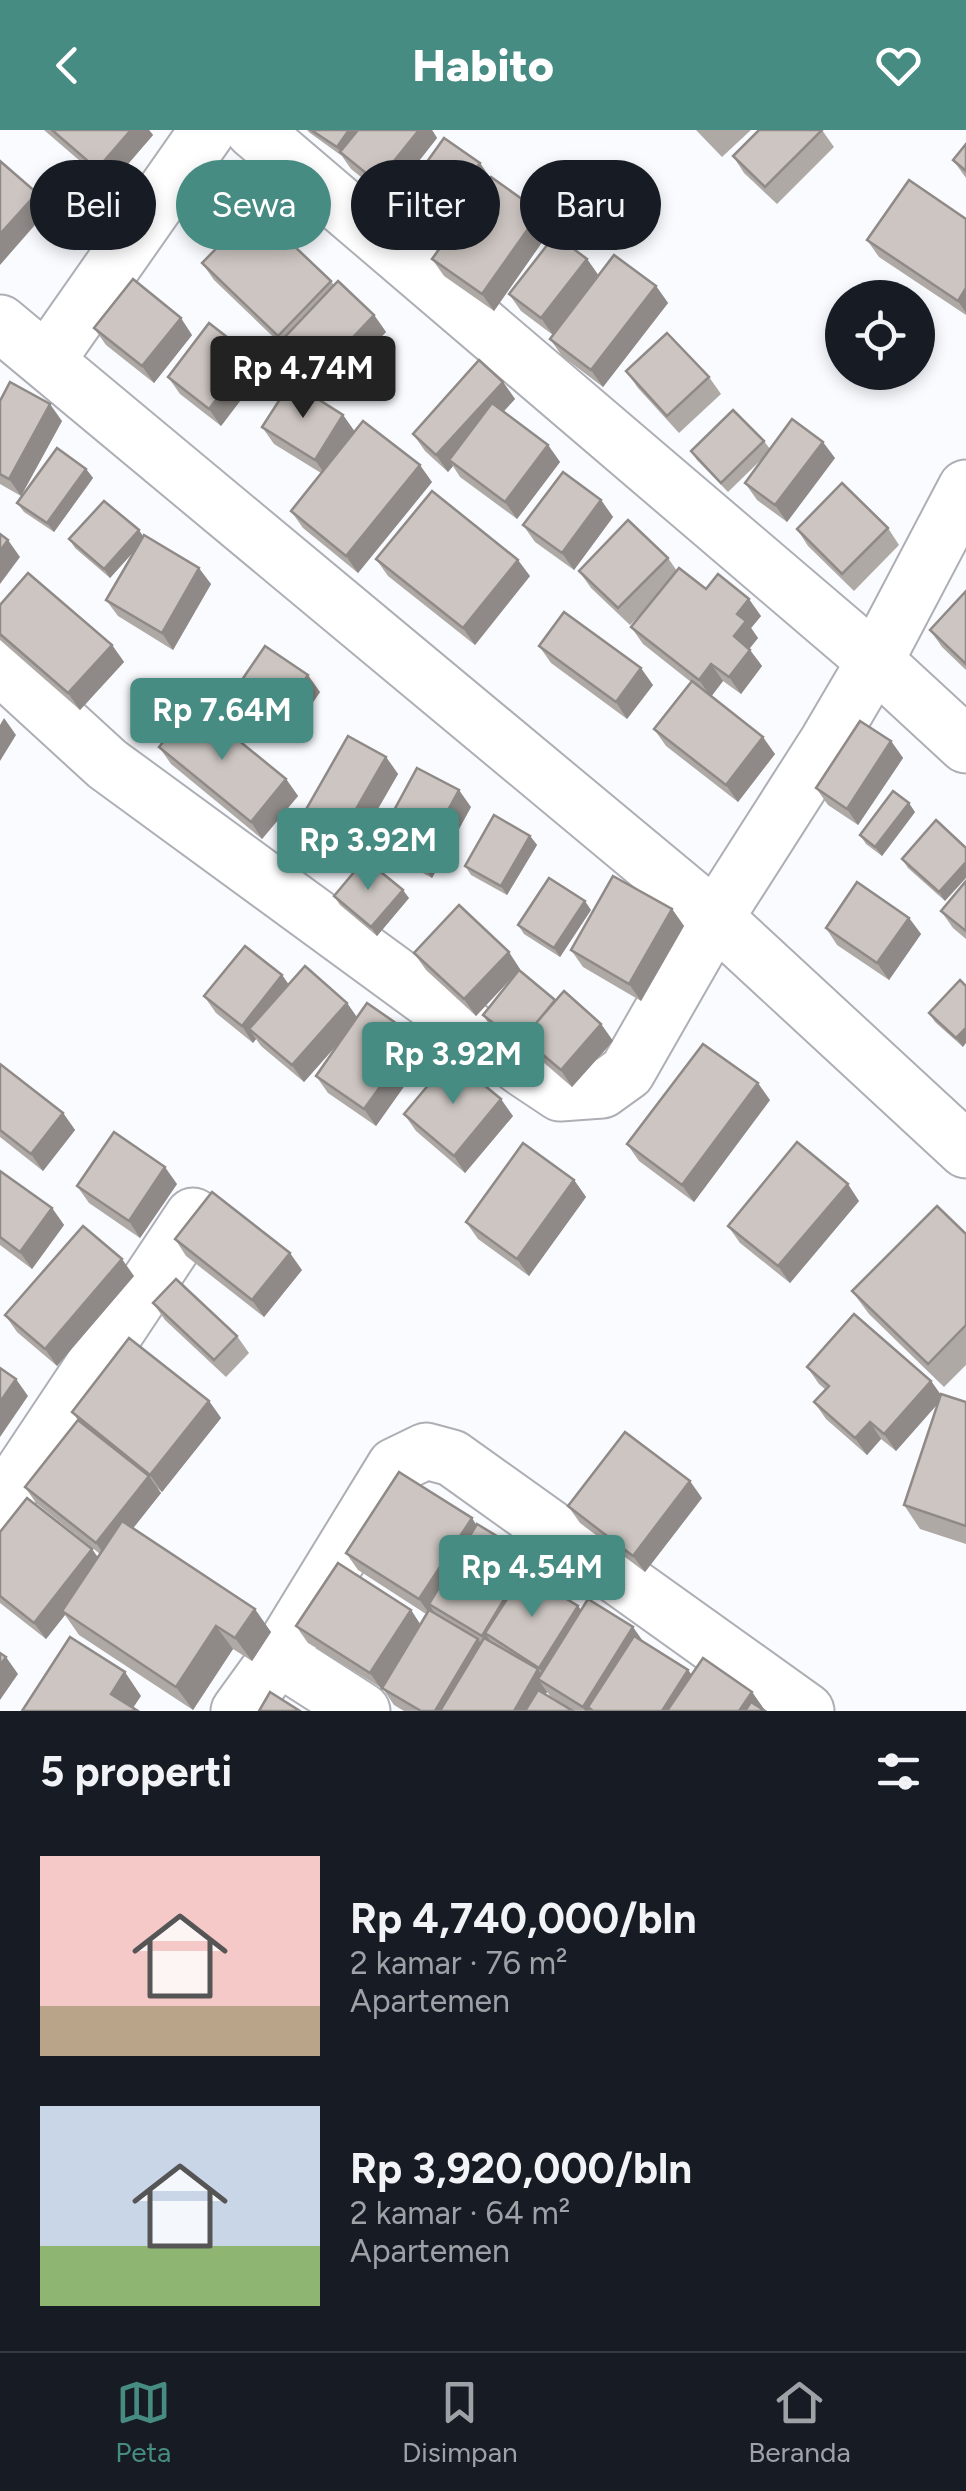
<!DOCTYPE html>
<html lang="id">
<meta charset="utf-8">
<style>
body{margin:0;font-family:Figtree,sans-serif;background:#242831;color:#f1f3f6;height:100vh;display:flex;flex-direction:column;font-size:38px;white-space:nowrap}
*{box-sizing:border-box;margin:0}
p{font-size:32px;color:#9ea1a6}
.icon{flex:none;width:55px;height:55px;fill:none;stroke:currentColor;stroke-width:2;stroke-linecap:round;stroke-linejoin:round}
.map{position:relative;height:1581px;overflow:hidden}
.panel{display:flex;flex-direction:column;background:#171b24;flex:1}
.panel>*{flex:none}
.top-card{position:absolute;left:30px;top:30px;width:908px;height:90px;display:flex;gap:20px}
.fabs{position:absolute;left:825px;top:150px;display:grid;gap:20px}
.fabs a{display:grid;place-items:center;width:110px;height:110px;border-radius:50%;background:#171b24;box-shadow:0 5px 15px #0003;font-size:50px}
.price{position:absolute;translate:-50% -85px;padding:0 22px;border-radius:10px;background:#478c82;color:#fff;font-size:32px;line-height:65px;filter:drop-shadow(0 2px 5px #0008)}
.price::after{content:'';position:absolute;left:50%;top:60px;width:30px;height:22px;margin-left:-15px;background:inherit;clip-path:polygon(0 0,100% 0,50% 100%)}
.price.active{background:#222;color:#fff}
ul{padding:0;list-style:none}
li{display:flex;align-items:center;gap:30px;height:250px;padding:0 40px}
li span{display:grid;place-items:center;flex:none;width:280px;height:200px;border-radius:0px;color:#555}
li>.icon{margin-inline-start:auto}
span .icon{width:120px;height:120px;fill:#fffc;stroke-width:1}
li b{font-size:42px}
h2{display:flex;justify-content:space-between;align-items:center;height:120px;padding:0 40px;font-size:42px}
.chip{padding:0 35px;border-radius:45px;background:#171b24;box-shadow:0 5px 15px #0003;font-size:35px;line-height:90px}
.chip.active{background:#478c82;color:#fff}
header{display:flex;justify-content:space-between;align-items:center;height:130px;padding:0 40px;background:#478c82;color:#fff;font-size:45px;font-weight:800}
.tabs{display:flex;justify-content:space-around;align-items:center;height:140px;border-top:2px solid #363941;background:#171b24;font-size:28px;color:#9ea1a6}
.tabs a{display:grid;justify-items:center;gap:5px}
.tabs .active{color:#478c82}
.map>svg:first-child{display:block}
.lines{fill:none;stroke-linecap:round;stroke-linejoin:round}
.minor-casing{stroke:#adafb5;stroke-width:59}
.minor{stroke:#fff;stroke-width:55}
.wall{fill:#afa9a6}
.shaded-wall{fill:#8f8a87}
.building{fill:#ccc5c1;stroke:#8f8a87;stroke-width:2.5}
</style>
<header><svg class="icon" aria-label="back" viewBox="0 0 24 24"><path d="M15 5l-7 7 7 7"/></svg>Habito<svg class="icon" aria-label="heart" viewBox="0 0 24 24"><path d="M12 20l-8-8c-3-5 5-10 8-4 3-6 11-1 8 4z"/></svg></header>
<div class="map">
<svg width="966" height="1581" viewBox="0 0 966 1581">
<rect width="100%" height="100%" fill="#f9fbff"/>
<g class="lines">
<defs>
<g id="minor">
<polyline points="253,0 875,531 966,615"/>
<polyline points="0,193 715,788 966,1020"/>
<polyline points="47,230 208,0"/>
<polyline points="0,536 107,634 524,939 560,963 602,960 627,942 715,788 828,611 875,531 966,358"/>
<polyline points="0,1376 193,1086"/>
<polyline points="278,1527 362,1581"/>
<polyline points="239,1581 278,1527 395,1336 426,1321 452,1328 806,1581"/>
</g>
</defs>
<use href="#minor" class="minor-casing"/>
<use href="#minor" class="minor"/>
</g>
<g class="wall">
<polygon points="44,0 149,0 153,5 109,56"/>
<polygon points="307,0 432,0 437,8 389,69 351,39 342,26 310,3"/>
<polygon points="696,0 751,0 722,27"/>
<polygon points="822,0 834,17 777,74 744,43 733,26"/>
<polygon points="966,14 966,48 953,30"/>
<polygon points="490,48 552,98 494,181 444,146 432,129 450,104 416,81 404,64"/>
<polygon points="966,89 966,185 879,127 867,110"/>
<polygon points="587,129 598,145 656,156 668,173 603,257 562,226 550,209 553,205 521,181 509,164"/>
<polygon points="202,133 331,151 334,155 374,185 386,202 332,258 293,220 290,223 214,150"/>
<polygon points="94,198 192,205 154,253 106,215"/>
<polygon points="250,225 262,242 221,296 180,264 168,247"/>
<polygon points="626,241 709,247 721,264 679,303 638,258"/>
<polygon points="503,252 515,269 504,281 548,315 560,332 517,389 460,347 453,336 448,342 425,321 413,304"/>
<polygon points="0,271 62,291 21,366 0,354"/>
<polygon points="343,285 355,302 432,352 358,443 303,398 291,381 321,343 274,314 262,297"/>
<polygon points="764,311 770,319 835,328 787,392 757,370 745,353 765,326 728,362 697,330 691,321"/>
<polygon points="86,339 93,348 54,402 24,382 17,373"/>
<polygon points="601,370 613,387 574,440 535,412 523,395"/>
<polygon points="888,398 899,415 854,461 808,416 797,399"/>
<polygon points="143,407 211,454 173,520 118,486 106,470 135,420 110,448 75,418 69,409"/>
<polygon points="668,428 677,441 706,459 761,486 751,498 758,508 749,519 762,536 741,564 723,551 711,566 775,624 738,672 666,616 654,599 691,552 643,514 631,497 645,480 630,495 591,458 579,441"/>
<polygon points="376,429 530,446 475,515 388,446"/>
<polygon points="966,461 966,540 942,517 930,500"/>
<polygon points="0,475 112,515 124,532 80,580 0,510"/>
<polygon points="539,516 653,555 627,589 551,533"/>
<polygon points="320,562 285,613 242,583 231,566"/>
<polygon points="891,611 903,628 858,695 828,675 816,658"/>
<polygon points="159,617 286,649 298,666 262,709 171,634"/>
<polygon points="386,627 398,644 349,729 311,707 300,690"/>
<polygon points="471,677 432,748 390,725 379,708"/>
<polygon points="915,682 882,726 866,714 860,705"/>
<polygon points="936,690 945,771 908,738 902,729"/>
<polygon points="530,706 537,715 507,765 471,745 465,736"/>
<polygon points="966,751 966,809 953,798 941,781"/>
<polygon points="334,766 409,768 377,806 340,775"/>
<polygon points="672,779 684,796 641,871 583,837 571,820"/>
<polygon points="591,780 560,827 524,804 518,795"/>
<polygon points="909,788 921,804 889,850 837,815 826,798"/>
<polygon points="414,823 520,839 476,886 426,840"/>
<polygon points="282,845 289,855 347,873 357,888 427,924 376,996 328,963 316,946 343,908 304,952 261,916 256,909 253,913 216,883 204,866"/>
<polygon points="960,850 963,917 935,892 929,883"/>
<polygon points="556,870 601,894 613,911 572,957 535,925 530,918 526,923 489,894 483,885"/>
<polygon points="0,934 63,983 75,1000 43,1041 0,1007"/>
<polygon points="770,970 694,1072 639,1031 627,1014"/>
<polygon points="404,984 513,986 465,1043 416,1001"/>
<polygon points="0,1041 52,1078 64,1095 32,1139 0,1115"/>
<polygon points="574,1050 586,1067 529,1146 478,1109 466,1092"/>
<polygon points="177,1054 140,1108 89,1073 77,1056"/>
<polygon points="859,1071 790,1153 740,1113 728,1096"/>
<polygon points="966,1104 966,1235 944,1257 869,1184 852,1161"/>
<polygon points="175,1109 302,1140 264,1187 186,1126"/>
<polygon points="134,1146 57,1236 17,1202 5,1185"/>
<polygon points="153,1173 237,1206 249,1223 226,1247 165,1190"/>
<polygon points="807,1237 931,1251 941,1265 966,1272 966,1414 920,1399 904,1375 937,1274 896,1321 881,1309 867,1325 826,1289 814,1272 826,1260 819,1254"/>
<polygon points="209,1271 221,1288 162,1362 156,1357 161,1363 133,1398 271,1502 252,1531 233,1519 193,1580 79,1505 65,1485 46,1509 0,1473 0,1402 92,1419 98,1428 100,1424 36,1373 25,1357 78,1290 72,1282"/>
<polygon points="702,1368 645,1442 580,1393 568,1376"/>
<polygon points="477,1395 542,1443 537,1451 578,1476 581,1480 644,1512 688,1540 692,1545 752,1562 765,1581 573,1581 550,1566 547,1562 545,1565 573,1581 404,1581 394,1575 383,1559 308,1513 296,1496 411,1480 420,1494 426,1484 358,1440 346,1423"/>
</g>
<g class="shaded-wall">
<polygon points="131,0 149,0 153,5 109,56 97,39"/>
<polygon points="349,0 361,0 341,23 337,17"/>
<polygon points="419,0 432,0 437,8 389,69 377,52"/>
<polygon points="480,33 492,50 452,106 440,89"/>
<polygon points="37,63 48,80 0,135 0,104"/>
<polygon points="540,82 552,98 494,181 482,164"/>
<polygon points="587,129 599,146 553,205 541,188"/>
<polygon points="656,156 668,173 603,257 591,240"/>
<polygon points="966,158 966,183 958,171"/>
<polygon points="374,185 386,202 332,258 320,242"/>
<polygon points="181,188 192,205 154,253 142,236"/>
<polygon points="250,225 262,242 221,296 209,279"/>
<polygon points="503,252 515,269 455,334 449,330 453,336 448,342 436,325"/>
<polygon points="50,274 62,291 21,366 9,349"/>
<polygon points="343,285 355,302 327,347 315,330"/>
<polygon points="823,312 835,328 787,392 775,375"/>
<polygon points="548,315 560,332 517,389 505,372"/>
<polygon points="420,335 432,352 358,443 346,426"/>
<polygon points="86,339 93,348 54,402 47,393"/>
<polygon points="601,370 613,387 574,440 562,423"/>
<polygon points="139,400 145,409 110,448 104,439"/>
<polygon points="8,410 20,427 0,454 0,421"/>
<polygon points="518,430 530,446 475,515 463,498"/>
<polygon points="199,438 211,454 173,520 162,503"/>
<polygon points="749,469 761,486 751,498 758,508 746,523 734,506 737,484"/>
<polygon points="112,515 124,532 80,580 68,563"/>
<polygon points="750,520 762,536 741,564 729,547"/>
<polygon points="711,534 723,551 711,567 699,550"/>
<polygon points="641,538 653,555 627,589 616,572"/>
<polygon points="308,545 320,562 285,613 273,596"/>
<polygon points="4,588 16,605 0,631 0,595"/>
<polygon points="763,607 775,624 738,672 726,655"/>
<polygon points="891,611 903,628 858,695 847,679"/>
<polygon points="386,627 398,644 349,729 337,712"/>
<polygon points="286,649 298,666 262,709 251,692"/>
<polygon points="459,660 471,677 432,748 420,731"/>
<polygon points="909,673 915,682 882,726 875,717"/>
<polygon points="530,706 537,715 507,765 501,756"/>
<polygon points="966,732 966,748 945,771 939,762"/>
<polygon points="403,760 409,768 377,806 371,797"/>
<polygon points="585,771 591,780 560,827 554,818"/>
<polygon points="672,779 684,796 641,871 629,854"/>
<polygon points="909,788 921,804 889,850 877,833"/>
<polygon points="509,822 520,839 476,886 464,869"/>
<polygon points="282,845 294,862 249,899 256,909 253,913 242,896"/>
<polygon points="347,873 359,890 304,952 292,935"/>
<polygon points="601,894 613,911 572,957 561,940"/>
<polygon points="966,898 966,913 963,917 956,908"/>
<polygon points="416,907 427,924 376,996 364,979"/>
<polygon points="524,909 530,918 526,923 520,914"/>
<polygon points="758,953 770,970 694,1072 682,1055"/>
<polygon points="501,969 513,986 465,1043 454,1026"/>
<polygon points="63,983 75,1000 43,1041 31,1024"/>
<polygon points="165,1037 177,1054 140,1108 129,1091"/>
<polygon points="574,1050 586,1067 529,1146 517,1129"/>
<polygon points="848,1054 859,1071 790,1153 778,1136"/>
<polygon points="52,1078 64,1095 32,1139 20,1122"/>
<polygon points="290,1123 302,1140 264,1187 252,1170"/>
<polygon points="122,1129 134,1146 57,1236 45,1219"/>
<polygon points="16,1249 28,1266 0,1307 0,1272"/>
<polygon points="931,1251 943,1268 896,1321 884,1304"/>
<polygon points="209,1271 221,1288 162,1362 150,1345"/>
<polygon points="870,1292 881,1309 867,1325 855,1308"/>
<polygon points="149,1346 161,1363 108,1430 96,1413"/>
<polygon points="690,1351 702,1368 645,1442 633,1426"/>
<polygon points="472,1388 483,1405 429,1474 434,1482 431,1486 419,1469"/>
<polygon points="92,1419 104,1436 62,1481 65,1485 46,1509 34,1493"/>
<polygon points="530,1426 542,1443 500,1512 485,1503 496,1519 493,1523 482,1506"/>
<polygon points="578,1476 590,1493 551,1554 539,1538"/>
<polygon points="255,1479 271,1502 252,1531 235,1508"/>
<polygon points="411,1480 422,1497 382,1560 370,1543"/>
<polygon points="216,1496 233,1519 193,1580 176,1557"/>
<polygon points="633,1497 645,1514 588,1577 590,1581 585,1581 583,1577"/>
<polygon points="478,1509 490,1526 457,1581 435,1581"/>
<polygon points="6,1527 18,1544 0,1570 0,1535"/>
<polygon points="538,1539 550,1556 538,1549 547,1562 536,1581 514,1581"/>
<polygon points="688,1540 700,1557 685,1581 662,1581"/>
<polygon points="125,1542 141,1566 131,1581 111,1564"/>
<polygon points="752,1562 764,1579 762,1581 739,1581"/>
</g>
<g class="building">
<polygon points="52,0 131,0 97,39"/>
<polygon points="311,0 349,0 337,17"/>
<polygon points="358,0 419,0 377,52 340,22"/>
<polygon points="759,0 822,0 765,57 733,26"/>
<polygon points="444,8 480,33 440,89 404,64"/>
<polygon points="966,14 966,41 953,30"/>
<polygon points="0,31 37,63 0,104"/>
<polygon points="491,47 540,82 482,164 432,129"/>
<polygon points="909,50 966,89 966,158 958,171 867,110"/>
<polygon points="255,79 331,151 278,206 202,133"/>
<polygon points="555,105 587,129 541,188 509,164"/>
<polygon points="614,125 656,156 591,240 550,209"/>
<polygon points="133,149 181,188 142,236 94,198"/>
<polygon points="338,151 374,185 320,242 284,208"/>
<polygon points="209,193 250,225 209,279 168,247"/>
<polygon points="667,203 709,247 667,286 626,241"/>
<polygon points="479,230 503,252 436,325 413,304"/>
<polygon points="10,252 50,274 9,349 0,344 0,271"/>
<polygon points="291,252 343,285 315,330 262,297"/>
<polygon points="492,273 548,315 505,372 449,330"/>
<polygon points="733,280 764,311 721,353 691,321"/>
<polygon points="792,289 823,312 775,375 745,353"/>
<polygon points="363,291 420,335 346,426 291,381"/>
<polygon points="57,318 86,339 47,393 17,373"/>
<polygon points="563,342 601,370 562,423 523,395"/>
<polygon points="842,353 888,398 842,444 797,399"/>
<polygon points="432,361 518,430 463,498 376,429"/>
<polygon points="104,371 139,400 104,439 69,409"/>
<polygon points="628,390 668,428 618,478 579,441"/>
<polygon points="0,404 8,410 0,421"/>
<polygon points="144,405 199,438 162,503 106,470"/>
<polygon points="679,438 706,459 718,444 749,469 737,484 746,491 734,506 750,520 729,547 711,534 699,550 631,497"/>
<polygon points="28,443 112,515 68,563 0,504 0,475"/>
<polygon points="966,461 966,534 930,500"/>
<polygon points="564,482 641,538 616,572 539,516"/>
<polygon points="265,516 308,545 273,596 231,566"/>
<polygon points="692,551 763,607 726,655 654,599"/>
<polygon points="194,574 286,649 251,692 159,617"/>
<polygon points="860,591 891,611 847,679 816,658"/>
<polygon points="348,606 386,627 337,712 300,690"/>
<polygon points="417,638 459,660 420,731 379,708"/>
<polygon points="893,661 909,673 875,717 860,705"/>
<polygon points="494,685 530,706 501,756 465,736"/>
<polygon points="936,690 966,718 966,732 939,762 902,729"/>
<polygon points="365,729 403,760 371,797 334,766"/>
<polygon points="613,746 672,779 629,854 571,820"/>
<polygon points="549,748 585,771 554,818 518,795"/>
<polygon points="966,751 966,801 941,781"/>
<polygon points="857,752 909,788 877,833 826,798"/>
<polygon points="459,775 509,822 464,869 414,823"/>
<polygon points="245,816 282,845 242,896 204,866"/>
<polygon points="305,836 347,873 292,935 249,899"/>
<polygon points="519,840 555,870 520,914 483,885"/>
<polygon points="960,850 966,856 966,898 956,908 929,883"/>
<polygon points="564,861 601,894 561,940 523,908"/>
<polygon points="367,873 416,907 364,979 316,946"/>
<polygon points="703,914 758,953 682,1055 627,1014"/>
<polygon points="451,928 501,969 454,1026 404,984"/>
<polygon points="0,934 63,983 31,1024 0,1000"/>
<polygon points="114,1002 165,1037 129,1091 77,1056"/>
<polygon points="797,1012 848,1054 778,1136 728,1096"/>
<polygon points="523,1013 574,1050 517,1129 466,1092"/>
<polygon points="0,1041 52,1078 20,1122 0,1107"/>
<polygon points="212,1062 290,1123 252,1170 175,1109"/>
<polygon points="937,1076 966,1104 966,1195 928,1234 852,1161"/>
<polygon points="83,1096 122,1129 45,1219 5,1185"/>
<polygon points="176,1149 237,1206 214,1230 153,1173"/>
<polygon points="854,1184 931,1251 884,1304 870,1292 855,1308 814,1272 829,1256 807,1237"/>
<polygon points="129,1208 209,1271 150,1345 72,1282"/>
<polygon points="0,1238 16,1249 0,1272"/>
<polygon points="941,1264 966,1272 966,1396 904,1375"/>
<polygon points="78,1290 149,1346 96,1413 25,1357"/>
<polygon points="625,1302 690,1351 633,1426 568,1376"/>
<polygon points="399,1342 472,1388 419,1469 346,1423"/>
<polygon points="27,1368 92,1419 34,1493 0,1466 0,1402"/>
<polygon points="122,1391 255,1479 235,1508 216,1496 176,1557 62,1481"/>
<polygon points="477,1394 530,1426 482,1506 429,1474"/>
<polygon points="338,1433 411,1480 370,1543 296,1496"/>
<polygon points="524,1443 578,1476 539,1538 485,1503"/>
<polygon points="588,1469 633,1497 583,1577 538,1549"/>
<polygon points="429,1480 478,1509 435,1581 421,1581 382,1558"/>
<polygon points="634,1506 688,1540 662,1581 593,1581 588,1577"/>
<polygon points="70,1507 125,1542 111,1564 138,1581 22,1581"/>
<polygon points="484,1508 538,1539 514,1581 440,1581"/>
<polygon points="0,1523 6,1527 0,1535"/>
<polygon points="703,1528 752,1562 739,1581 667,1581"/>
<polygon points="538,1560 573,1581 525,1581"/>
<polygon points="270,1562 300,1581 259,1581"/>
<polygon points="751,1572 765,1581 745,1581"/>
</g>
</svg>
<div class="fabs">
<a><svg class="icon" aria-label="locate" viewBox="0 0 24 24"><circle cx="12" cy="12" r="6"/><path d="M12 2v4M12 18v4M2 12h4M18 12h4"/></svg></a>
</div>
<b class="price active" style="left:303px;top:291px">Rp 4.74M</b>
<b class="price" style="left:222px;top:633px">Rp 7.64M</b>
<b class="price" style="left:368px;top:763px">Rp 3.92M</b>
<b class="price" style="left:453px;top:977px">Rp 3.92M</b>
<b class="price" style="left:532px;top:1490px">Rp 4.54M</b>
<div class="top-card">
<a class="chip">Beli</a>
<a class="chip active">Sewa</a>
<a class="chip">Filter</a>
<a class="chip">Baru</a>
</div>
</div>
<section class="panel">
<h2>5 properti<svg class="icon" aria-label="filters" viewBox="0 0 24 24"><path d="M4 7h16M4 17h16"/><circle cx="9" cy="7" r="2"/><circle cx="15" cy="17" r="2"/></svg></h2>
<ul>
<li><span style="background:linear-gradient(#f6c9c9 75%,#b9a48a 0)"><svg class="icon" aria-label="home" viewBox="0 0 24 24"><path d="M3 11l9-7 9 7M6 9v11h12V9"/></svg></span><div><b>Rp 4,740,000/bln</b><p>2 kamar · 76 m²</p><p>Apartemen</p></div></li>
<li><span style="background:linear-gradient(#c9d6e8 70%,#8fb573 0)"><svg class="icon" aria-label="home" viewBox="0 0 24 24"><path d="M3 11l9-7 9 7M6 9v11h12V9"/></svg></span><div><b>Rp 3,920,000/bln</b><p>2 kamar · 64 m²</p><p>Apartemen</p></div></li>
</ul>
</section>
<nav class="tabs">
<a class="active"><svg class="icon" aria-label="map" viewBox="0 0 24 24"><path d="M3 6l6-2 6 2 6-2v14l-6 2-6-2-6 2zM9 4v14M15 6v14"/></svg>Peta</a>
<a><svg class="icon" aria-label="saved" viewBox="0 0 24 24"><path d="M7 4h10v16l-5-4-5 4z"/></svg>Disimpan</a>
<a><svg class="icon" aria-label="home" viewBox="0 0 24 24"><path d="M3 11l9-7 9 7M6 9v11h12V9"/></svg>Beranda</a>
</nav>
